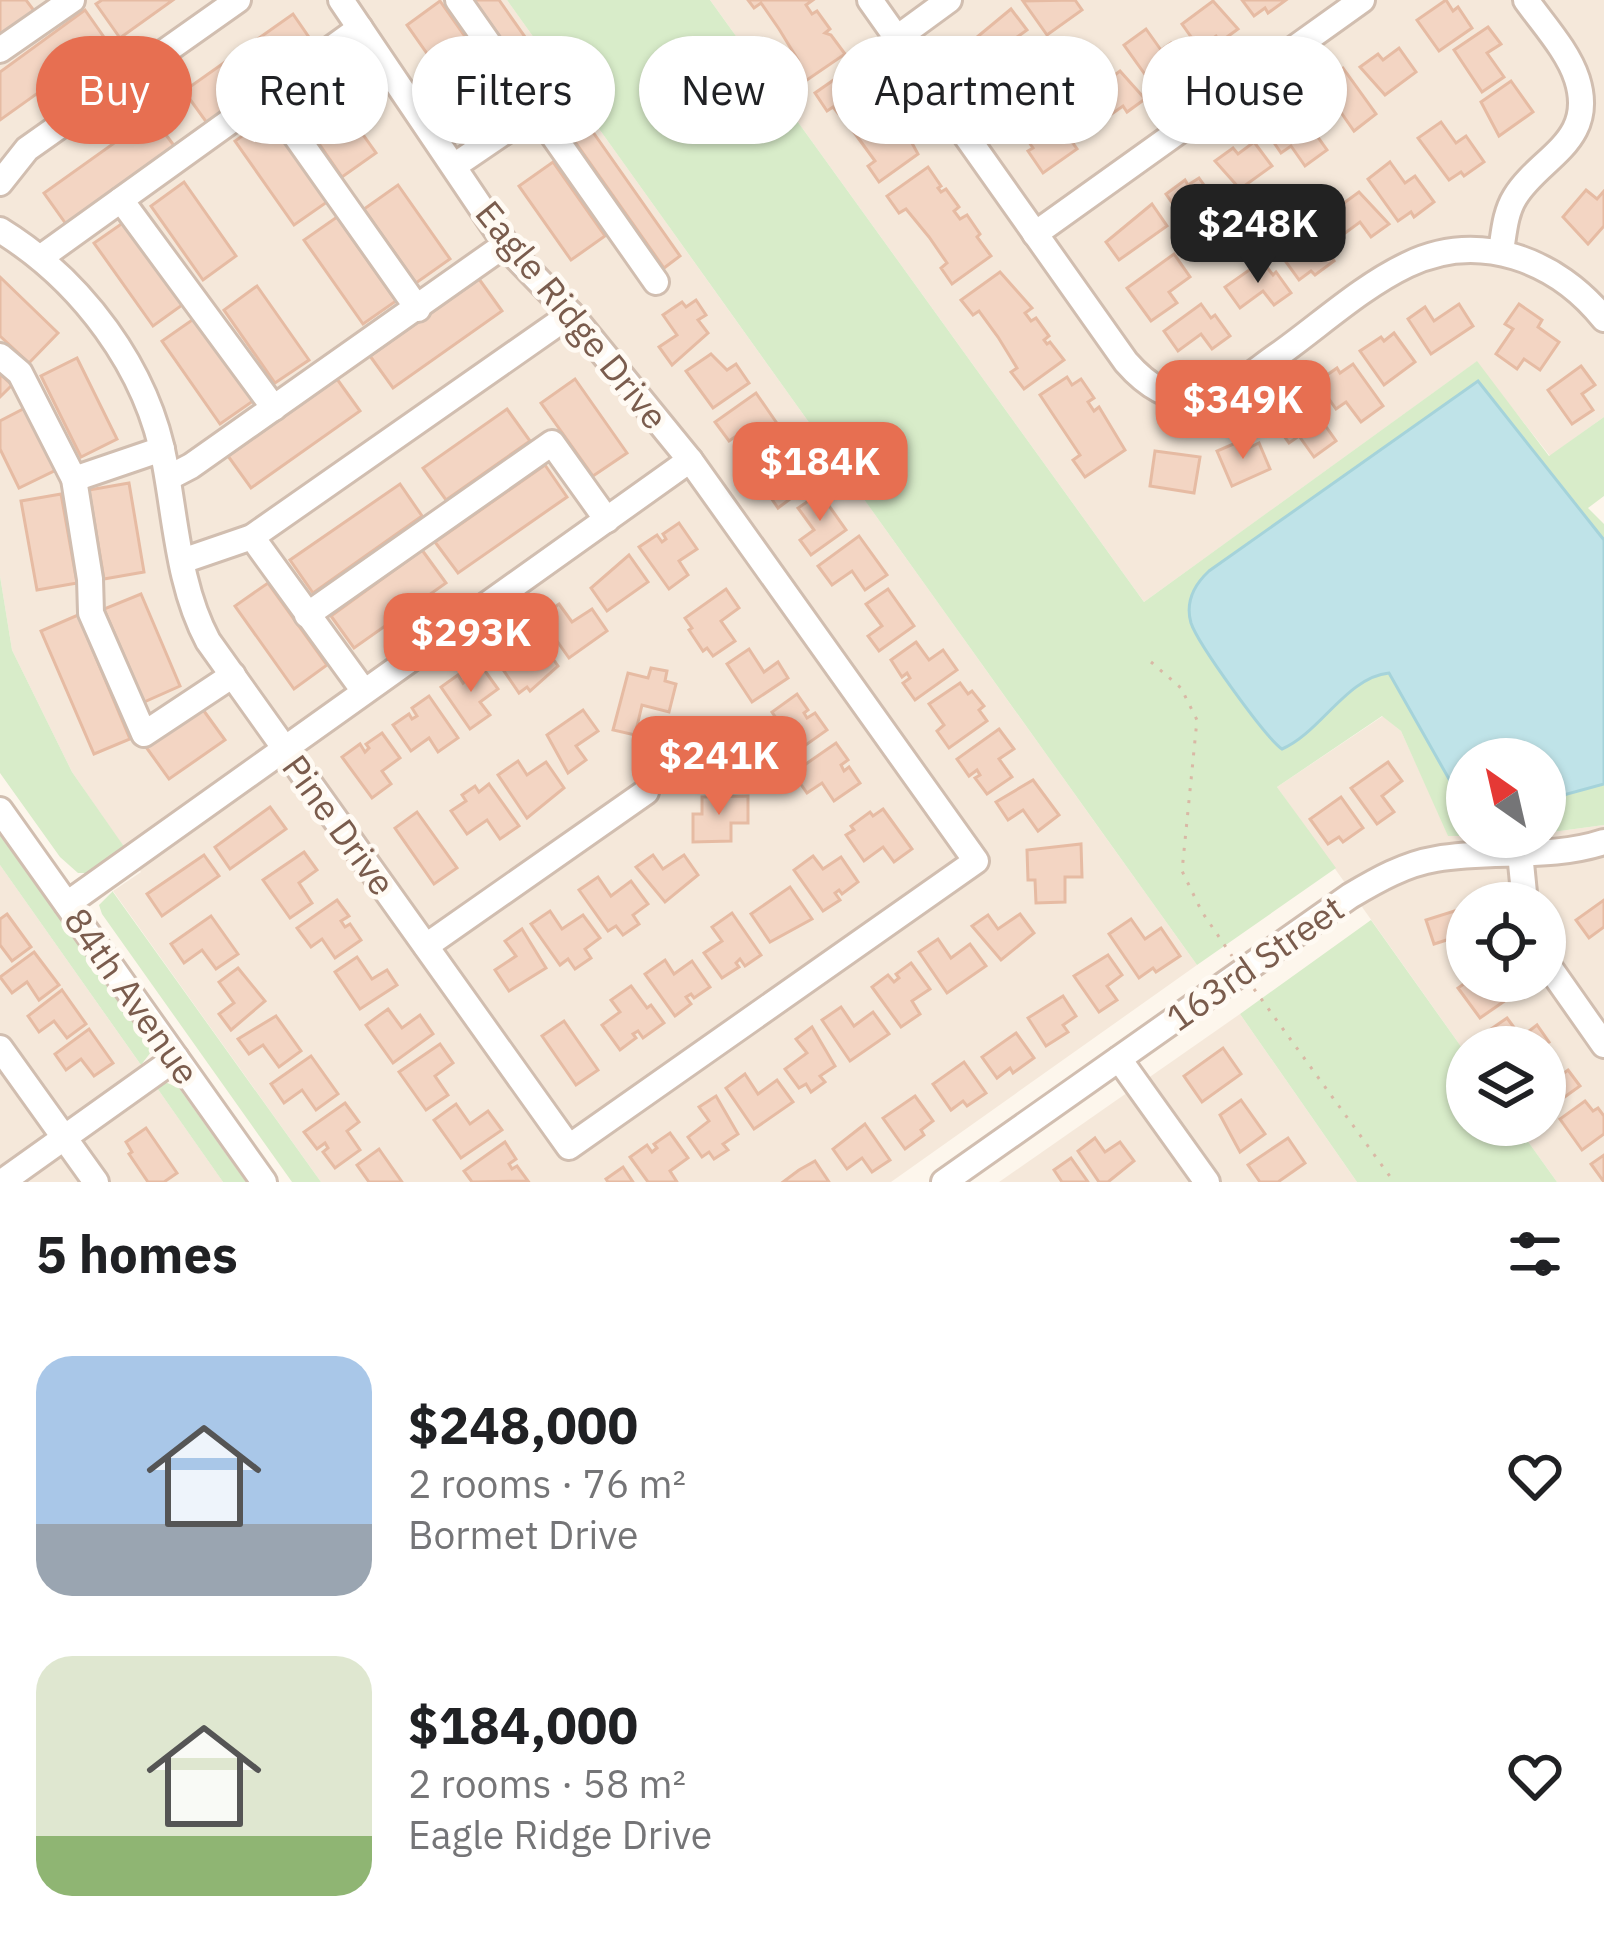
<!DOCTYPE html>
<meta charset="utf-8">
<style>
body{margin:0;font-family:"IBM Plex Sans",sans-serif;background:#f6f6f6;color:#202124;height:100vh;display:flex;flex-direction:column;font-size:45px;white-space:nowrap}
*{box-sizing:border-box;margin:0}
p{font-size:39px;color:#757577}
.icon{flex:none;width:66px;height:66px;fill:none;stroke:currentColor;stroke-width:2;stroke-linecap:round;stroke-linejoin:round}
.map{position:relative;height:1182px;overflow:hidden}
.drawer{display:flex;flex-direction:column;background:#fff;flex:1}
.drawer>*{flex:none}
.guide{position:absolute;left:36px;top:36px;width:1533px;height:108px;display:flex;gap:24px}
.needle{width:78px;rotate:326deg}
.buttons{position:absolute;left:1446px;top:738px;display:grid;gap:24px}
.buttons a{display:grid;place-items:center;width:120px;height:120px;border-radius:50%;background:#fff;box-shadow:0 3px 9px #0004;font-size:60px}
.price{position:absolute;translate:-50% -102px;padding:0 27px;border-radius:24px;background:#e76f51;color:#fff;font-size:39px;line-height:78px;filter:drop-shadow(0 3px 6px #0008)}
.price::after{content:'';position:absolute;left:50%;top:72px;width:36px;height:27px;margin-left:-18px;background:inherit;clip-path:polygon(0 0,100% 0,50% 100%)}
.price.active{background:#222;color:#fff}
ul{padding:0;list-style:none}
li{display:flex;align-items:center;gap:36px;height:300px;padding:0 36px}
li span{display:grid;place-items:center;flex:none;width:336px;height:240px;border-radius:36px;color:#555}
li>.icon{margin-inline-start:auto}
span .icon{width:144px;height:144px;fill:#fffc;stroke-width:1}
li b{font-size:51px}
h2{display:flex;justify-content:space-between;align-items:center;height:144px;padding:0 36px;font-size:51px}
.pill{padding:0 42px;border-radius:54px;background:#fff;box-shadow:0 3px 9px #0004;font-size:42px;line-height:108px}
.pill.active{background:#e76f51;color:#fff}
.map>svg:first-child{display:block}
.residential{fill:#f5e8da;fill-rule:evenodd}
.green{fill:#d8ecc9}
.water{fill:#bfe3e8;stroke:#a5d3da;stroke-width:3}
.building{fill:#f3d5c3;stroke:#e6bba3;stroke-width:3}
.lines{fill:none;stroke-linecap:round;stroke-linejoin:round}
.minor-casing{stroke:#d1beb0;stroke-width:30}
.path{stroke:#d9b8a5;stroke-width:3;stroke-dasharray:3 9;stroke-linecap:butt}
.minor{stroke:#fff;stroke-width:24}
.labels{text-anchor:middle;stroke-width:10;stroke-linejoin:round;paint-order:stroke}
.street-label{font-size:36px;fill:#7a5c4d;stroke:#fffaf3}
</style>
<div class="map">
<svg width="1604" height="1182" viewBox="0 0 1604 1182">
<rect width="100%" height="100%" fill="#fdf6ec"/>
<g class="residential">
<polygon points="0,0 507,0 1197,965 891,1182 321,1182 113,891 141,872 72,772 12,650 0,576"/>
<polygon points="710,0 1604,0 1604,417 1550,456 1476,362 1144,602"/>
<path d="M1383 716 1401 731 1449 836 1545 837V833L1604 825V1182H1557L1516 1125H1545V1047H1467V1055L1277 787ZM1467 903H1545V981H1467Z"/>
<polygon points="0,865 155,1085 223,1182 0,1182"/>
<polygon points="1240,1014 1357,1182 999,1182"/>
</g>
<g class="green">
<polygon points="507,0 710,0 1144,602 1477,361 1549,456 1604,417 1604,496 1588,508 1604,524 1604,825 1545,833 1545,759 1467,759 1467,836 1448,836 1401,731 1382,716 1277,787 1336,868 1197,965"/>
<polygon points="0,576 12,650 72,772 125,848 87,873 78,873 60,857 0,773"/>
<polygon points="0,835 148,1043 151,1052 141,1065 0,865"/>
<polygon points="113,891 113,892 321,1182 292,1182 102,914 99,905"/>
<polygon points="1371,920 1467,1055 1467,1125 1516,1125 1557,1182 1357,1182 1240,1014"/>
<polygon points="165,1082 179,1088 246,1182 223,1182 155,1085"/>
</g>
<path class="water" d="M1478 381 1604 540V784L1549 799H1545V759H1467V803L1462 802 1389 673C1347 677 1320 733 1282 749 1265 737 1198 644 1191 623 1185 602 1194 585 1209 571Z"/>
<g class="building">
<polygon points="0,0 26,0 35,12 0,37"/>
<polygon points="102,0 173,0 120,38 96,4"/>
<polygon points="474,0 499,0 561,88 544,100"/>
<polygon points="748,0 813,0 806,5 812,14 817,11 830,29 825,33 831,35 845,54 804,82 792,65 798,60 779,29 761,3 754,8"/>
<polygon points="1075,0 1082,10 1047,35 1023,1"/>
<polygon points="1242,0 1286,0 1268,13 1265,8 1254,16"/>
<polygon points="1446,0 1453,11 1458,7 1472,28 1439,51 1417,20"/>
<polygon points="440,1 492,75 459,99 407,25"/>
<polygon points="1213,1 1238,29 1220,42 1216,36 1199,48 1182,24"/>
<polygon points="1011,9 1027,30 978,65 965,47"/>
<polygon points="85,10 108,43 0,120 0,72"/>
<polygon points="293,14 315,46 207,123 184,91"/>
<polygon points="1488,27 1501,44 1487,53 1504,77 1482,92 1454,50"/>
<polygon points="1146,29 1161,50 1171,43 1190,69 1170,83 1167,78 1154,87 1124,45"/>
<polygon points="1399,48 1416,72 1385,95 1360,67 1378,54 1383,60"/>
<polygon points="1016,59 1043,96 1010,125 998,108 1012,97 996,74"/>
<polygon points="855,65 868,84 865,86 868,90 873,87 887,105 882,108 888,117 895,112 918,154 879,182 868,166 875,161 856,135 833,107 827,111 815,93"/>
<polygon points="1343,68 1376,114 1354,131 1340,111 1329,119 1310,92"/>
<polygon points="1120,71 1145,99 1127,112 1123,106 1106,118 1089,94"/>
<polygon points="324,80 376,153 342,177 291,103"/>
<polygon points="1511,81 1533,112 1499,136 1481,102"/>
<polygon points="569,98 680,256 664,268 552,109"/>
<polygon points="1297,108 1327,150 1305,166 1291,146 1281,153 1262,125 1281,111 1285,116"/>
<polygon points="152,116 175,147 66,224 44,193"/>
<polygon points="268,118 327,202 294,225 235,141"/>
<polygon points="1055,118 1077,149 1043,173 1028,151 1033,148 1026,138"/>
<polygon points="1441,122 1456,143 1466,136 1484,162 1464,176 1461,172 1449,180 1418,138"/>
<polygon points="1254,142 1272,166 1240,189 1215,161 1233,148 1238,154"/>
<polygon points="553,162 605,236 571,260 519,186"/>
<polygon points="1390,162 1405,183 1415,176 1434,202 1414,217 1411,212 1398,221 1368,179"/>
<polygon points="928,167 941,186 938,188 941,192 946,189 959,207 954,211 960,219 967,215 980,234 977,237 991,256 952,284 941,268 947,263 929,237 906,209 899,213 887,196"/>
<polygon points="1199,178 1219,206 1189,227 1166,194 1185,180 1188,185"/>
<polygon points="184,182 236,256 203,280 151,206"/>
<polygon points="398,185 450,259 416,283 364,209"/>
<polygon points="1586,190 1597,199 1604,191 1604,226 1588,244 1563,217"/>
<polygon points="1359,192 1389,224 1371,237 1360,222 1337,239 1322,219"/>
<polygon points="1152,204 1167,226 1119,260 1106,242"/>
<polygon points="337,217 396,301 363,324 304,240"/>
<polygon points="127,220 185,303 153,326 94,243"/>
<polygon points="1291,221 1306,242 1316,235 1334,261 1315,275 1311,271 1299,280 1268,237"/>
<polygon points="1174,254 1190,277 1169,292 1177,303 1151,321 1127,288"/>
<polygon points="1262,261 1273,275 1276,272 1291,293 1274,305 1263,291 1240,308 1225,287"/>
<polygon points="1000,272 1032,308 1025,313 1031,321 1036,318 1049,336 1044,340 1047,344 1050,342 1064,360 1024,389 1011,372 1017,368 998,337 979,311 973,315 961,300"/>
<polygon points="0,277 58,333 29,363 0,336"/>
<polygon points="479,279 502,311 393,388 370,356"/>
<polygon points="257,286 309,360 275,383 224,310"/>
<polygon points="696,300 706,315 698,320 708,333 672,365 659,347 677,335 663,315 682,302 686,307"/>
<polygon points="1201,304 1211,318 1215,315 1230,336 1212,349 1201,334 1178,351 1164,331"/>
<polygon points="1459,304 1473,326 1431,354 1408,319 1425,307 1434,321"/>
<polygon points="1519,304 1542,320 1538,327 1559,342 1540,370 1524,359 1517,369 1496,354 1513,329 1505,324"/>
<polygon points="195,318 253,401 220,424 162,341"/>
<polygon points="1394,333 1415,362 1384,385 1360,351 1381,337 1384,341"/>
<polygon points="711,354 727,370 736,364 749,383 713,408 686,371"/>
<polygon points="77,358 117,439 81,457 41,376"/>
<polygon points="1353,364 1383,406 1361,422 1346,402 1336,409 1317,382 1337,368 1340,373"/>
<polygon points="1581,366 1595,385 1582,394 1593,410 1572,424 1548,390"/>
<polygon points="0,374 12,385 0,397"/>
<polygon points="1067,377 1072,385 1081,379 1094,398 1088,402 1094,411 1099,407 1125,450 1085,477 1073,460 1080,455 1040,395"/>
<polygon points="337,379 360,411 251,488 228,456"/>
<polygon points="575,379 627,453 593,476 541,403"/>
<polygon points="756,393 783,432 761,447 748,428 729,441 715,422"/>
<polygon points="1306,398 1336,441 1314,457 1299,436 1289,443 1270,417 1290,403 1293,407"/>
<polygon points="25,408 56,470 19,488 0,449 0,421"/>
<polygon points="507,409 530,441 446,500 423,468"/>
<polygon points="795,438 811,461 794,473 805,488 778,508 751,469"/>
<polygon points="1238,442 1242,451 1259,443 1270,469 1232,486 1217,451"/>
<polygon points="1155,451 1200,457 1194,493 1150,486"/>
<polygon points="545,465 567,497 458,573 435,542"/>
<polygon points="129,483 144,572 104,579 89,490"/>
<polygon points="400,484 422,516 313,593 290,560"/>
<polygon points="820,493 846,530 811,555 800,540 814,530 798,508"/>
<polygon points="61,494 77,583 37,590 21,501"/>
<polygon points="679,523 697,549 679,561 688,575 669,589 639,547 657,535 662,542 666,539 663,534"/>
<polygon points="859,536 887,575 865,590 852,571 832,585 818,566"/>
<polygon points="422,550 446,583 354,648 331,616"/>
<polygon points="629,555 648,582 607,611 591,588"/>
<polygon points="268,583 327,665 294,689 235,606"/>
<polygon points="726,589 739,608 721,621 735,641 713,656 707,648 703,651 689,630 692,628 685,618"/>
<polygon points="888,589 914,626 879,651 868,636 882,626 866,604"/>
<polygon points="141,594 180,686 144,702 104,609"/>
<polygon points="559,604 572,622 592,609 607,631 569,658 540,617"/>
<polygon points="78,615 130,739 94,754 41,631"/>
<polygon points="529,625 558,666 530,691 527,687 519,693 504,671 523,657 510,638"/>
<polygon points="916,642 929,660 943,650 957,670 915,700 903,683 910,678 907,673 902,677 891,660"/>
<polygon points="749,649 764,672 778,662 788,678 752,702 727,664"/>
<polygon points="480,664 498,689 480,702 490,715 470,729 441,687 458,675 463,683 467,679 465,675"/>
<polygon points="651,668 667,671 665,681 676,684 669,712 642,705 635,735 613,730 628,673 648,678"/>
<polygon points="960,683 968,694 972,691 984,706 979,710 987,721 949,748 937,731 944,725 929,704"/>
<polygon points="797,694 808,710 804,713 807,718 815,713 827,730 786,759 772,739 784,730 772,712"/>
<polygon points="429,696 458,738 438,752 429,738 411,751 393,725 409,714 412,719 417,716 412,708"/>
<polygon points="201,707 225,740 169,779 146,747"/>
<polygon points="583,710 598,731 576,746 586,760 568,773 547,735"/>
<polygon points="699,721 728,763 703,781 673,740"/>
<polygon points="999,729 1014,749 999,759 1012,777 987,794 975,778 980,775 977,770 969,776 957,759"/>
<polygon points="382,733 400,758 382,771 391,784 372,798 342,757 360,744 365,752 369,748 366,744"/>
<polygon points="836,743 848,760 841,765 844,771 849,767 860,783 834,801 822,783 807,793 793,773"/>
<polygon points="518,761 527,775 546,762 564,788 527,818 498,775"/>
<polygon points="1388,762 1402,781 1382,796 1394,812 1377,824 1351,788"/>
<polygon points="1033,780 1059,815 1038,831 1023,810 1008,820 996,802"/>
<polygon points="489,784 519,826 500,839 487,820 467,834 451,811 466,801 462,795 475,786 479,792"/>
<polygon points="748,796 748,823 731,823 731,841 693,842 693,814 702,814 702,797"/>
<polygon points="1341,797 1363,828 1343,842 1339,837 1328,844 1310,819"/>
<polygon points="270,807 286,829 230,869 215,847"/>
<polygon points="883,809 912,849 894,862 883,847 864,861 846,835 854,830 851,826 870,812 873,816"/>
<polygon points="417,812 457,868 434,884 395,828"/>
<polygon points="1081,844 1082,877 1065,877 1065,902 1036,903 1035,880 1028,880 1027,850"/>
<polygon points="304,852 317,870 299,883 312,903 290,918 263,880"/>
<polygon points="204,855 219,876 162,916 147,894"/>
<polygon points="653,855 663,869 684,855 698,875 665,902 636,867"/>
<polygon points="813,856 823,869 841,857 858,882 842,894 839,890 835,893 840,900 823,911 794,870"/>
<polygon points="598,877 611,896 631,881 648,904 633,915 639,924 623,935 616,926 608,931 579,890"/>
<polygon points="790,887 812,919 770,942 751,914"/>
<polygon points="337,900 349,916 341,921 345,927 350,924 361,940 335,958 322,939 311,947 297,928"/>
<polygon points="1604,900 1604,927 1589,938 1576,920"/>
<polygon points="1467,907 1467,948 1460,950 1456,937 1434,944 1426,920"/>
<polygon points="550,911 562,929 583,915 600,938 585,949 591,958 575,969 568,959 560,965 531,924"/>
<polygon points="732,913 761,955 745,966 740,959 736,963 739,967 722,978 704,953 722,941 712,927"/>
<polygon points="7,914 31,947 12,961 0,945 0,919"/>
<polygon points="1020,914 1034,933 1001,960 972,926 988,915 998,929"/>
<polygon points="211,916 238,954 216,969 202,950 184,963 171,944"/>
<polygon points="1131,919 1145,939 1161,928 1180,956 1156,972 1153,968 1139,978 1109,934"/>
<polygon points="522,929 546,968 509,991 495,970 516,956 505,941"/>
<polygon points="938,939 951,958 970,944 986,966 947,993 919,952"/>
<polygon points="34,952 59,985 39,1000 27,982 12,993 0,977"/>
<polygon points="1108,955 1122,975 1107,986 1117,1000 1099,1012 1074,976"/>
<polygon points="357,957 372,979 387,970 397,985 360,1009 335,972"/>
<polygon points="665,960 674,974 692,961 710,987 694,998 691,994 686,997 691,1004 675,1016 645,974"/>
<polygon points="911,963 930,989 912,1001 920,1014 901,1027 872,987 888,975 894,982 899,978 896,974"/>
<polygon points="238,968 265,1001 231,1030 219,1014 234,1003 219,982"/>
<polygon points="1468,981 1483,981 1487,986 1494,981 1508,981 1516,993 1480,1018 1458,988"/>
<polygon points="631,986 647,1008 651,1005 664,1023 643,1038 638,1031 633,1034 636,1038 620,1050 602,1025 620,1012 611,1000"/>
<polygon points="62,990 86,1024 67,1038 54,1021 39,1032 28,1016"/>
<polygon points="1063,996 1076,1016 1063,1025 1068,1032 1046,1046 1028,1018"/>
<polygon points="841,1007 854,1026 873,1012 889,1034 850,1061 822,1020"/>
<polygon points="388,1009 402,1028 420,1015 433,1034 393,1063 366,1025"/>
<polygon points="276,1016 301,1051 279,1067 263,1045 249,1054 238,1039"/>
<polygon points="1507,1018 1521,1037 1537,1025 1549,1042 1541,1047 1500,1047 1488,1031"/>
<polygon points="564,1021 598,1070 576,1085 542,1036"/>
<polygon points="812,1027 835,1066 820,1076 825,1082 811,1092 806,1084 799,1088 785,1069 807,1053 796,1039"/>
<polygon points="89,1029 113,1063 94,1076 81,1059 66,1070 55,1054"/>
<polygon points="1016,1033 1034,1058 1013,1073 1010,1068 997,1078 982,1057"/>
<polygon points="440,1044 453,1063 435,1076 448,1095 426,1110 399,1072"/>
<polygon points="1223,1048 1241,1074 1202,1102 1184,1076"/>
<polygon points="311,1056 338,1094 316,1110 302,1090 284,1103 271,1084"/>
<polygon points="964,1062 986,1093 967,1106 963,1101 951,1110 933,1084"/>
<polygon points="1568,1070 1580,1086 1545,1111 1545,1071 1552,1082"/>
<polygon points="745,1074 758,1094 777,1080 793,1102 754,1129 726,1088"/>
<polygon points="716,1096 738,1134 723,1144 728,1150 714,1159 709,1152 702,1157 688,1137 709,1121 699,1107"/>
<polygon points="915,1096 933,1121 921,1130 924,1135 905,1149 883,1118"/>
<polygon points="1241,1100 1265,1134 1240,1152 1220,1115"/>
<polygon points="1585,1101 1593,1111 1598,1108 1604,1116 1604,1134 1582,1150 1560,1119"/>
<polygon points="345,1103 359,1122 347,1131 360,1150 335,1168 323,1152 328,1148 325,1143 317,1149 304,1132"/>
<polygon points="456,1104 470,1124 488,1111 502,1130 461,1158 434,1120"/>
<polygon points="865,1124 890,1160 872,1172 862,1158 847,1169 833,1149"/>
<polygon points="146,1128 177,1173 164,1182 148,1182 129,1154 132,1152 126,1142"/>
<polygon points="670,1133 688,1158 670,1171 677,1182 648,1182 630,1157 647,1145 652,1152 657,1148 654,1144"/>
<polygon points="1095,1138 1105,1152 1120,1142 1134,1161 1108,1182 1099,1182 1078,1151"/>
<polygon points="1288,1138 1305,1163 1278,1182 1260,1182 1248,1165"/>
<polygon points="505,1142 516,1159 509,1164 512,1169 517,1166 528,1181 472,1182 464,1171"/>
<polygon points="379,1149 402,1182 369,1182 357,1165"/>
<polygon points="1604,1155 1604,1182 1591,1164"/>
<polygon points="1071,1158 1088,1182 1062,1182 1054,1170"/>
<polygon points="815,1161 829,1182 783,1182 799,1170"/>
<polygon points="623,1167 633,1182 608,1182 606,1179"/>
</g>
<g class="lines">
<defs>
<g id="minor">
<polyline points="458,0 656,282"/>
<path d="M870 0 1126 362C1147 386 1173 404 1207 397 1233 392 1256 370 1278 355 1319 326 1361 287 1407 265 1479 230 1557 260 1604 319"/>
<polyline points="897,38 949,0"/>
<polyline points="0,50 72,0"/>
<polyline points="267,95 418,309"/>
<polyline points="454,166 535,111"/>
<polyline points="0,183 27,149 238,0"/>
<polyline points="121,200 274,408"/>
<path d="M0 230C81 280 148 368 165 464 176 523 179 587 208 641L569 1147 976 861 690 460 571 314 511 252 341 0"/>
<polyline points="1035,234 1362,0"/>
<path d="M1501 251C1504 233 1505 213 1515 197 1539 157 1597 142 1577 79 1568 51 1543 24 1526 0"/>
<polyline points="40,258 360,28"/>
<polyline points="0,356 20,373 74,479 90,579 91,613 144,734 233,675"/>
<polyline points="168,478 191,466 506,244"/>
<polyline points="74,479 162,449"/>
<polyline points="252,537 363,690"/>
<polyline points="182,561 252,537 571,314"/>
<polyline points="307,615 552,443 607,520"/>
<polyline points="0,810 264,1182"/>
<polyline points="1520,853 1525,903"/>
<polyline points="67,904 690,460"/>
<polyline points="426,946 646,792"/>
<polyline points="1545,961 1604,1045"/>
<polyline points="0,1048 96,1182"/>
<polyline points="1119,1059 1207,1182"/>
<polyline points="2,1182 176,1058"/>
<path d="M944 1182 1350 896C1377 880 1405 864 1436 859 1491 849 1550 860 1604 842"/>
</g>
</defs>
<use href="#minor" class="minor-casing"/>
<g class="path">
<polyline points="1151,662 1181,688 1197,720 1182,871 1202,912 1232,956"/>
<polyline points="1254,989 1394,1182"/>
</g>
<use href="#minor" class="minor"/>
</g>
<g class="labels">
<g class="street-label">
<text transform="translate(572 315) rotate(51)" y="13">Eagle Ridge Drive</text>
<text transform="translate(339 825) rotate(54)" y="13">Pine Drive</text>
<text transform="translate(1255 963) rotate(-35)" y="13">163rd Street</text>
<text transform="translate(132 996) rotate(55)" y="13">84th Avenue</text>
</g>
</g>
</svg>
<div class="buttons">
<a><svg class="needle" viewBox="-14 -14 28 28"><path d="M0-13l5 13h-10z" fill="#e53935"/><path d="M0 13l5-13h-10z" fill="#757577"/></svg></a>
<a><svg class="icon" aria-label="locate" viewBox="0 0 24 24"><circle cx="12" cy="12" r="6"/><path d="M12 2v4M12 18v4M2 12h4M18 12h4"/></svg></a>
<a><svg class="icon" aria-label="layers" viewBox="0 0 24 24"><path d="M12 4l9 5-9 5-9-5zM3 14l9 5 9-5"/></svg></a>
</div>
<b class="price active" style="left:1258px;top:286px">$248K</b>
<b class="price" style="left:1243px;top:462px">$349K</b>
<b class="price" style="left:820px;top:524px">$184K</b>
<b class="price" style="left:471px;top:695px">$293K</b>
<b class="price" style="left:719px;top:818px">$241K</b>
<div class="guide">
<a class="pill active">Buy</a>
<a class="pill">Rent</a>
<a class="pill">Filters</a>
<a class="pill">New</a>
<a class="pill">Apartment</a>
<a class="pill">House</a>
</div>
</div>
<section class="drawer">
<h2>5 homes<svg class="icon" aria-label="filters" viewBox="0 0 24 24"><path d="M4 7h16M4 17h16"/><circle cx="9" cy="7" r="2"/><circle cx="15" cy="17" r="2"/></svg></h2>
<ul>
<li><span style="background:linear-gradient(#a9c7e8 70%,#9aa5b1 0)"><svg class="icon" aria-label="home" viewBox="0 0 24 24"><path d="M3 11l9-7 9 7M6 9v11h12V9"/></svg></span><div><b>$248,000</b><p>2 rooms · 76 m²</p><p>Bormet Drive</p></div><svg class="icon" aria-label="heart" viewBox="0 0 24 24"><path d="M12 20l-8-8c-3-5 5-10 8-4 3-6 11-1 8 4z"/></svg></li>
<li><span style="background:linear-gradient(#dfe7d0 75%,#8fb573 0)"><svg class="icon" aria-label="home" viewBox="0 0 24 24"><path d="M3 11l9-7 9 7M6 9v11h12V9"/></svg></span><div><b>$184,000</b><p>2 rooms · 58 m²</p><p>Eagle Ridge Drive</p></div><svg class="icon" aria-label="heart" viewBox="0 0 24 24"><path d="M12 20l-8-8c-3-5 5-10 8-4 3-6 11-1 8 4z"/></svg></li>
</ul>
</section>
